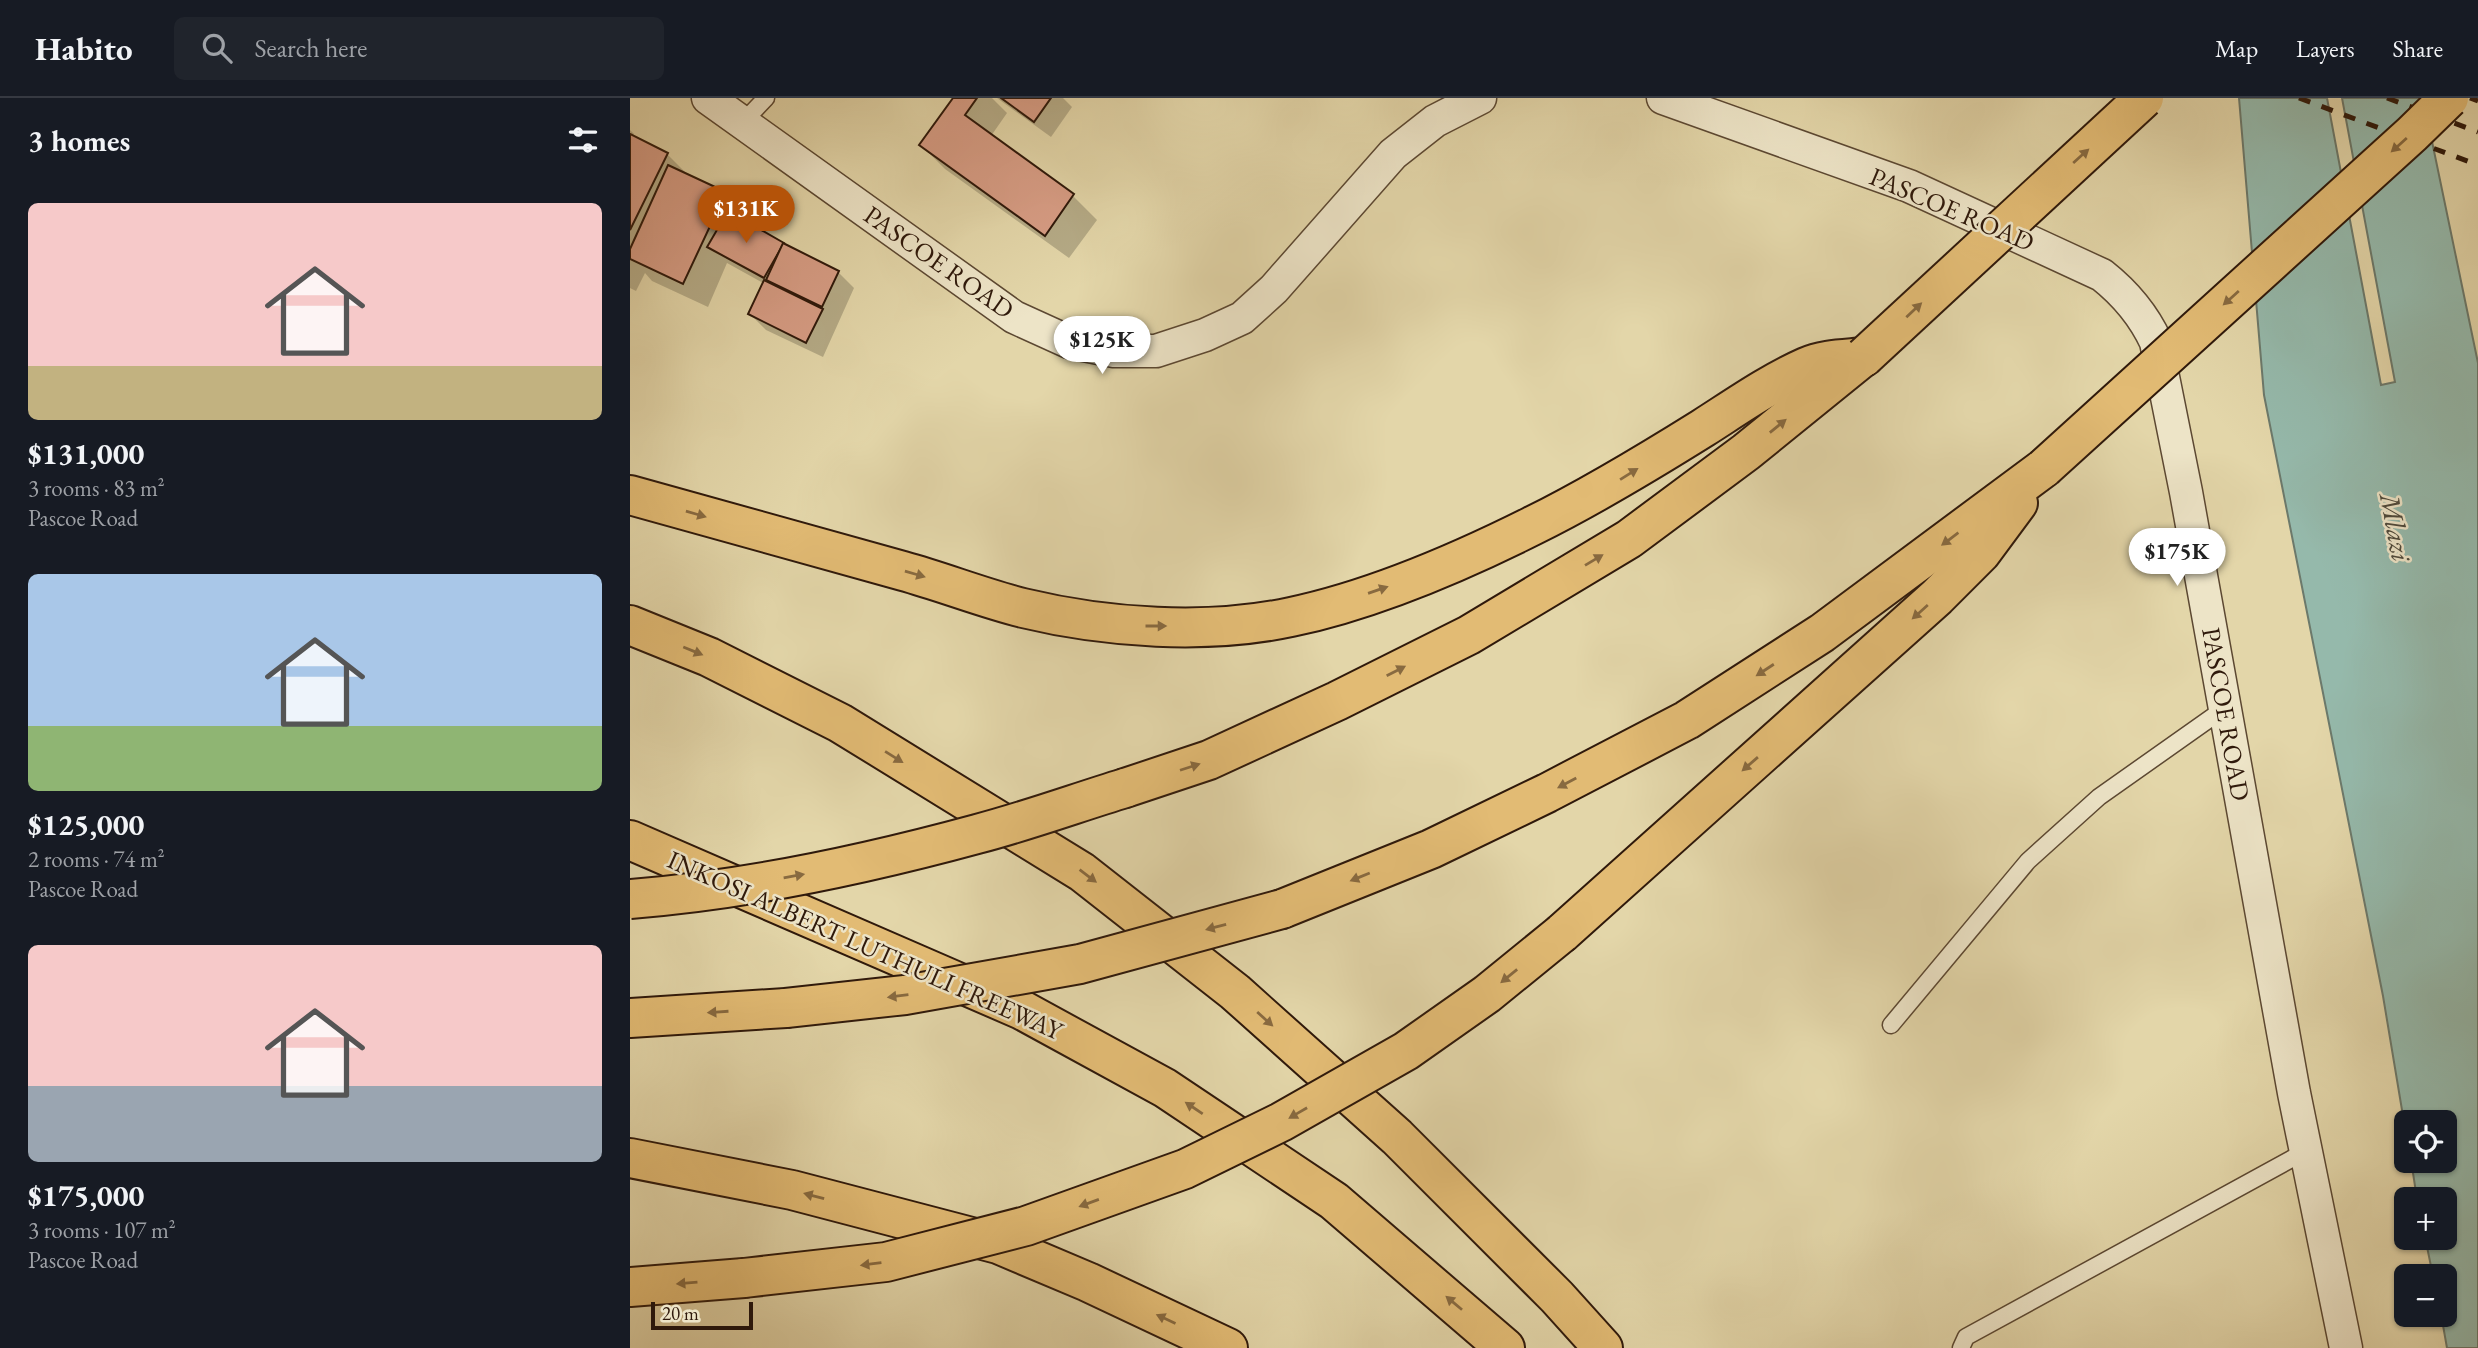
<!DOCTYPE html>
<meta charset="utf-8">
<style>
body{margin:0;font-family:"EB Garamond",serif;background:#20242c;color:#f1f3f6;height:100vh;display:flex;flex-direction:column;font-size:26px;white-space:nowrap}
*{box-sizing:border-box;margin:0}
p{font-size:23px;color:#9ea1a6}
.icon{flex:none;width:38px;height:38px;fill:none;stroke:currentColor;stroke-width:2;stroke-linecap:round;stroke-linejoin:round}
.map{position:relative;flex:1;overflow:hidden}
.drawer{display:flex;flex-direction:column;background:#171b24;width:630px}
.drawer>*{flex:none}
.tools{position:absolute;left:1764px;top:1012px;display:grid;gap:14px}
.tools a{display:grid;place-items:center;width:63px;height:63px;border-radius:10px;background:#171b24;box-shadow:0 2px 5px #0004;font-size:35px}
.scale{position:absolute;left:21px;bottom:18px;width:102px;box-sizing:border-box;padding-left:7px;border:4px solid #2f190b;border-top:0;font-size:19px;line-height:24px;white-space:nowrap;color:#2f190b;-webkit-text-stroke:5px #ede4c7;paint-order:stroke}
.price{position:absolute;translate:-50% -60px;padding:0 16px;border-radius:24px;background:#fff;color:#222;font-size:23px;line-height:46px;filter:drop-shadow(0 2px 4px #0008)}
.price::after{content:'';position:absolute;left:50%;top:42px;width:21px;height:16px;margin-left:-10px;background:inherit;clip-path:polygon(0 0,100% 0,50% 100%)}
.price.on{background:#b45309;color:#fff}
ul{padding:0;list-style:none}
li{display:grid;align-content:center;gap:14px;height:371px;padding:0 28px}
li span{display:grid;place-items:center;height:217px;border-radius:10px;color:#555}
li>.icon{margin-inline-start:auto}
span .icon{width:126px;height:126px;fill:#fffc;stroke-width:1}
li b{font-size:30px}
h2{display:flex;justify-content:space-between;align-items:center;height:84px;padding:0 28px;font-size:30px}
header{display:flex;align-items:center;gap:42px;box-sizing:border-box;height:98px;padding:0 35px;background:#171b24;border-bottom:2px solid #363941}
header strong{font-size:33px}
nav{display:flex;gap:38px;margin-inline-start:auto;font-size:24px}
.search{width:490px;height:63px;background:#20242c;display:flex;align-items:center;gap:18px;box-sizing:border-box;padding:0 24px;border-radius:10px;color:#9ea1a6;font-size:26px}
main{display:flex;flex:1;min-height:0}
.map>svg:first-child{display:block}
.water{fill:#95b9ab;stroke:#6c796b;stroke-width:2}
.shadow{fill:#0003}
.building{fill:#d79d85;stroke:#2f190b;stroke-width:2}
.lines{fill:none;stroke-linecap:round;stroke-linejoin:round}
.lane-casing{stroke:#5c4832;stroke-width:19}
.street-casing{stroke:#5c4832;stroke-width:35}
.highway-casing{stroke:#2f190b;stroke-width:42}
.lane{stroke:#ede4c7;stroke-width:16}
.street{stroke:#ede4c7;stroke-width:32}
.highway{stroke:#e2bb74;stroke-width:38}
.rail{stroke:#2f190b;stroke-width:5;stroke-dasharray:12 12;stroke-linecap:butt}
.highway-bridge-casing{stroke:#2f190b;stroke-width:42;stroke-linecap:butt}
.highway-bridge{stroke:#e2bb74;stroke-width:38}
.oneway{fill:#886a40}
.labels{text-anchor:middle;stroke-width:5;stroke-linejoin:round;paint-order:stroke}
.street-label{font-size:26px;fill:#2f190b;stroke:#ede4c7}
.water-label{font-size:28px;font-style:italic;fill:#4e493b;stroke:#ede4c7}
</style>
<header>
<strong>Habito</strong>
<div class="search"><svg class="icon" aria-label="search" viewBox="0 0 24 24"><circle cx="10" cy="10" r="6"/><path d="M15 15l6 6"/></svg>Search here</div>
<nav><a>Map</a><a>Layers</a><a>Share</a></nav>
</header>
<main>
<section class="drawer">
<h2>3 homes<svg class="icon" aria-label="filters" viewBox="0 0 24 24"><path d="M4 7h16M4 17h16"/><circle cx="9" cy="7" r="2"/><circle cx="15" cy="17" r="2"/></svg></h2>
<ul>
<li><span style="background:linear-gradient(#f6c9c9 75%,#c2b280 0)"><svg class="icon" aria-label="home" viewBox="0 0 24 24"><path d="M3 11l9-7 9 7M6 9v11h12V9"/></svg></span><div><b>$131,000</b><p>3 rooms · 83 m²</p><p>Pascoe Road</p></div></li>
<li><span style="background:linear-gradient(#a9c7e8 70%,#8fb573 0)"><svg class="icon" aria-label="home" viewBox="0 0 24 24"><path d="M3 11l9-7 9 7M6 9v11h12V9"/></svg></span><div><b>$125,000</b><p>2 rooms · 74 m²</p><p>Pascoe Road</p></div></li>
<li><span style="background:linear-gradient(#f6c9c9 65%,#9aa5b1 0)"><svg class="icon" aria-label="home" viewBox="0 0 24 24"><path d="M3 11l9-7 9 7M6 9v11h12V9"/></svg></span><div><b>$175,000</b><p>3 rooms · 107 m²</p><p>Pascoe Road</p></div></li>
</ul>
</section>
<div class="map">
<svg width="1848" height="1250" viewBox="0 0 1848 1250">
<rect width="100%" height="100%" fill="#e3d6a9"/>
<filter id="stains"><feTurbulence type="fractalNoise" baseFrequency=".00286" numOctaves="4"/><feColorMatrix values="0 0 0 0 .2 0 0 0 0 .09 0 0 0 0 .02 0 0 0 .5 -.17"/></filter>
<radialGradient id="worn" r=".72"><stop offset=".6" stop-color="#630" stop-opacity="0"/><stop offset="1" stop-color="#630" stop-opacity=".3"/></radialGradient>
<polygon class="water" points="1609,0 1697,0 1751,287 1765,284 1712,0 1793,0 1848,265 1848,1250 1817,1250 1811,1216 1815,1216 1815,1178 1803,1178 1795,1139 1815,1139 1815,1101 1787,1101 1781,1062 1815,1062 1815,1024 1776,1024 1776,1036 1753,898 1634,297"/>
<g class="shadow">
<polygon points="325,0 362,0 377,15 361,38 443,98 467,122 439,160 315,71 291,47"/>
<polygon points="367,0 433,0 442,9 421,39"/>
<polygon points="0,32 4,36 2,39 37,56 59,78 95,95 119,119 116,126 208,174 224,190 193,259 136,232 120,216 135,186 97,165 78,209 22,183 15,175 6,193 0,190"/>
</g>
<g class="building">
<polygon points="323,0 347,0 335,17 444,96 415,138 289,47"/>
<polygon points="371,0 421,0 404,24"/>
<polygon points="0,36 38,55 0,132"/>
<polygon points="38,67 96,94 53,186 0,161 0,151"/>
<polygon points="98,113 154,145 134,180 77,149"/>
<polygon points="153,145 209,173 192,209 136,182"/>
<polygon points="134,182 193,211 176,245 118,216"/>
</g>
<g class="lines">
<defs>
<g id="lane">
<polyline points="113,24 136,0"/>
<polyline points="1261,927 1398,763 1469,699 1595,610"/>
<polyline points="1331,1250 1336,1239 1676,1053"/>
</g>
<g id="street">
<polyline points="78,0 384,219 439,244 484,253 526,253 575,237 612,220 644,191 763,56 805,23 850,0"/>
<path d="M1033 0 1279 88 1472 177C1496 196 1513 216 1526 244L1556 394 1664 995 1716 1250"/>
</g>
<g id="highway">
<path d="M0 397C91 423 182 448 273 473 313 484 353 500 393 510 476 530 577 537 661 519 742 502 828 465 902 428 961 399 1017 365 1073 330 1106 309 1140 285 1176 269 1193 261 1215 261 1234 259"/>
<polyline points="0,527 79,559 210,625 452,774 605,894 767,1039 927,1199 973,1250"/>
<polyline points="495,690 579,662 707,603 839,537 999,441 1116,354 1232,260"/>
<polyline points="0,742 392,912 535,990 704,1103 875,1250"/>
<polyline points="652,811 801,751 917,695 1057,622 1192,535 1414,370"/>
<polyline points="932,835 1307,499 1351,455 1388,405"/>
<polyline points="0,920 156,910"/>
<polyline points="0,1060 162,1092 368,1146 458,1184 598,1250"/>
<polyline points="0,1189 114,1180"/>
</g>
</defs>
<use href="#lane" class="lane-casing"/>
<use href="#street" class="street-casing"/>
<use href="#highway" class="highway-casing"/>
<use href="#lane" class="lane"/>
<use href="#street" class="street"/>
<use href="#highway" class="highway"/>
<g class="rail">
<polyline points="1669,0 1848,67"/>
<polyline points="1757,0 1848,34"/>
<polyline points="1840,0 1848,3"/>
</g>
<defs>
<g id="highway-bridge">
<polyline points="1234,259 1514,0"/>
<polyline points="1414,370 1782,36 1819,0"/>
<path d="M0 801C117 792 233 767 347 736 397 723 446 705 495 690"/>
<polyline points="156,910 275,897 450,866 652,811"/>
<polyline points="114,1180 256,1164 396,1128 555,1071 651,1024 776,953 857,896 932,835"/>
</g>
</defs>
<use href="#highway-bridge" class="highway-bridge-casing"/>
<use href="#highway-bridge" class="highway-bridge"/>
</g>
<defs><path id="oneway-solid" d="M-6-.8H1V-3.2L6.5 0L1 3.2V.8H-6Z" transform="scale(1.75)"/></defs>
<g class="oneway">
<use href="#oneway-solid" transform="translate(1769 47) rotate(138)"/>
<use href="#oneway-solid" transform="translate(1451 58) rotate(-42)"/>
<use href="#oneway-solid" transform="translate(1601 200) rotate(138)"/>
<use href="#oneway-solid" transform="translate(1284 212) rotate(-43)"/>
<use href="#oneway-solid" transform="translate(1148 328) rotate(-39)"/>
<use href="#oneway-solid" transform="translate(999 376) rotate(-32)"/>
<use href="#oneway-solid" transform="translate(66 416) rotate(16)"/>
<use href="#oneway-solid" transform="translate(1320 441) rotate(143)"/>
<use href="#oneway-solid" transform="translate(964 462) rotate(-31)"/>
<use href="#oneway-solid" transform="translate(285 476) rotate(16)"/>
<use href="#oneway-solid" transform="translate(748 492) rotate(-19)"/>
<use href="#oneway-solid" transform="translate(1290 514) rotate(138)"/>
<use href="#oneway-solid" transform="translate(526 528)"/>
<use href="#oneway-solid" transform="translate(63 553) rotate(22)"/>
<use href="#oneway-solid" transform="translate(1135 572) rotate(147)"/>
<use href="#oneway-solid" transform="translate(766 573) rotate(-27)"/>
<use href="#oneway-solid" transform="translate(264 659) rotate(32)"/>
<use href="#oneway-solid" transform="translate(1120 666) rotate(139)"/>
<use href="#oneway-solid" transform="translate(560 669) rotate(-18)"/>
<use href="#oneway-solid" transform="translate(937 685) rotate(152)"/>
<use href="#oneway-solid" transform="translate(164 778) rotate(-10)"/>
<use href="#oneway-solid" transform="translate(458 778) rotate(37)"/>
<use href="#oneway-solid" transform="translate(730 779) rotate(158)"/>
<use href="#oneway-solid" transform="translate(586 829) rotate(165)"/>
<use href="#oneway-solid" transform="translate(879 878) rotate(141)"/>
<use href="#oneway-solid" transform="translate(268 898) rotate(173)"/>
<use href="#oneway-solid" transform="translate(88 914) rotate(176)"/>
<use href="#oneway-solid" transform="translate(635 921) rotate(42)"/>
<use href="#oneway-solid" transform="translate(564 1010) rotate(-146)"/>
<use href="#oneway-solid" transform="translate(668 1015) rotate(150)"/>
<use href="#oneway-solid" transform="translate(184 1098) rotate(-165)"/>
<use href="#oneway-solid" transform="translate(459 1105) rotate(160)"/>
<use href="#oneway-solid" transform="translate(241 1166) rotate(173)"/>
<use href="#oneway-solid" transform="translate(57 1185) rotate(175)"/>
<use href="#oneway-solid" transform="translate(824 1205) rotate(-140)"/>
<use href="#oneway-solid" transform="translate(536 1221) rotate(-155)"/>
</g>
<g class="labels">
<g class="street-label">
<text transform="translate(1322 111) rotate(23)" y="9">PASCOE ROAD</text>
<text transform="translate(309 164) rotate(35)" y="9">PASCOE ROAD</text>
<text transform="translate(1596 616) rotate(80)" y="9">PASCOE ROAD</text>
<text transform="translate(235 847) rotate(24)" y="9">INKOSI ALBERT LUTHULI FREEWAY</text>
</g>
<g class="water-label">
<text transform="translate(1766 429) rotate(79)" y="10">Mlazi</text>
</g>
</g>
<rect width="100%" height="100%" filter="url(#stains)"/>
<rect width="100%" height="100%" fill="url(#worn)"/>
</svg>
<div class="tools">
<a><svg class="icon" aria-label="locate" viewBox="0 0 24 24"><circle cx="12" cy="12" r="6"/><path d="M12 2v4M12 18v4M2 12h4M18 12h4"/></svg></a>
<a>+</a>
<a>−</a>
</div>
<div class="scale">20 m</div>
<b class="price on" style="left:116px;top:147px">$131K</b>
<b class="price" style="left:472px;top:278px">$125K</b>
<b class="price" style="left:1547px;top:490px">$175K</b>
</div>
</main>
